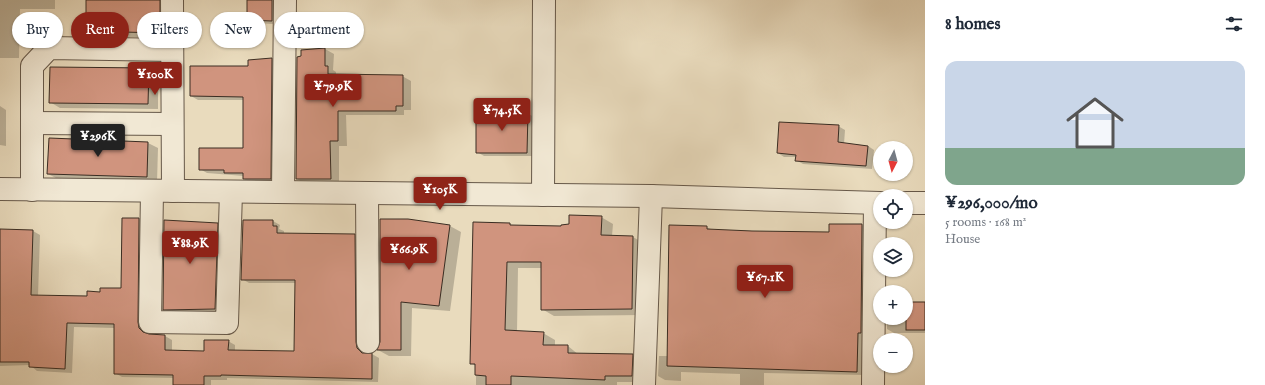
<!DOCTYPE html>
<meta charset="utf-8">
<style>
body{margin:0;font-family:"IM FELL English",serif;background:#f6f6f7;color:#1f2937;height:100vh;display:flex;flex-direction:column;font-size:15px;white-space:nowrap}
*{box-sizing:border-box;margin:0}
p{font-size:13px;color:#747a83}
.icon{flex:none;width:22px;height:22px;fill:none;stroke:currentColor;stroke-width:2;stroke-linecap:round;stroke-linejoin:round}
.map{position:relative;flex:1;overflow:hidden}
.panel{display:flex;flex-direction:column;background:#fff;width:340px}
.panel>*{flex:none}
.guide{position:absolute;left:12px;top:12px;width:380px;height:36px;display:flex;gap:8px}
.needle{width:26px;rotate:186deg}
.fabs{position:absolute;left:873px;top:141px;display:grid;gap:8px}
.fabs a{display:grid;place-items:center;width:40px;height:40px;border-radius:50%;background:#fff;box-shadow:0 1px 3px #0004;font-size:20px}
.price{position:absolute;translate:-50% -34px;padding:0 9px;border-radius:4px;background:#8f2418;color:#fff;font-size:13px;line-height:26px;filter:drop-shadow(0 1px 2px #0008)}
.price::after{content:'';position:absolute;left:50%;top:24px;width:12px;height:9px;margin-left:-6px;background:inherit;clip-path:polygon(0 0,100% 0,50% 100%)}
.price.on{background:#222;color:#fff}
ul{padding:0;list-style:none}
li{display:grid;align-content:center;gap:8px;height:212px;padding:0 20px}
li span{display:grid;place-items:center;height:124px;border-radius:12px;color:#555}
li>.icon{margin-inline-start:auto}
span .icon{width:72px;height:72px;fill:#fffc;stroke-width:1}
li b{font-size:17px}
h2{display:flex;justify-content:space-between;align-items:center;height:48px;padding:0 20px;font-size:17px}
.tag{padding:0 14px;border-radius:18px;background:#fff;box-shadow:0 1px 3px #0004;font-size:14px;line-height:36px}
.tag.on{background:#8f2418;color:#fff}
main{display:flex;flex:1;min-height:0}
.map>svg:first-child{display:block}
.shadow{fill:#0003}
.building{fill:#d0947e;stroke:#3a2d22}
.lines{fill:none;stroke-linecap:round;stroke-linejoin:round}
.minor-casing{stroke:#665849;stroke-width:24}
.minor{stroke:#f1e8d4;stroke-width:22}
</style>
<main>
<div class="map">
<svg width="925" height="385" viewBox="0 0 925 385">
<rect width="100%" height="100%" fill="#e9dbbd"/>
<filter id="stains"><feTurbulence type="fractalNoise" baseFrequency=".005" numOctaves="4"/><feColorMatrix values="0 0 0 0 .2 0 0 0 0 .09 0 0 0 0 .02 0 0 0 .5 -.17"/></filter>
<radialGradient id="worn" r=".72"><stop offset=".6" stop-color="#630" stop-opacity="0"/><stop offset="1" stop-color="#630" stop-opacity=".3"/></radialGradient>
<g class="shadow">
<polygon points="0,0 55,0 55,9 20,9 19,58 0,58"/>
<polygon points="87,0 162,0 169,38 96,36 87,31"/>
<polygon points="248,0 273,0 273,24 255,23 248,19"/>
<polygon points="325,49 334,54 333,70 336,72 336,75 402,76 411,81 411,110 404,110 404,115 346,115 347,146 339,146 339,184 305,184 297,179 302,51"/>
<polygon points="272,59 279,63 277,183 251,183 244,179 244,176 207,173 200,169 244,149 244,100 198,100 191,96 249,67"/>
<polygon points="149,69 158,75 158,109 60,108 50,102"/>
<polygon points="0,106 6,110 6,146 0,145"/>
<polygon points="527,113 534,117 534,156 484,156 477,152"/>
<polygon points="838,126 845,130 844,144 868,146 874,150 872,169 803,164 796,160 797,157 784,157 778,153"/>
<polygon points="50,140 148,143 158,148 157,182 58,179 48,174"/>
<polygon points="601,217 613,224 612,236 633,237 645,244 644,315 554,316 542,309 542,268 518,268 517,332 543,333 555,340 555,346 568,346 579,355 632,355 644,362 643,382 617,382 617,385 476,385 476,366 471,363 474,223 510,224 515,227 562,227"/>
<polygon points="139,219 146,223 144,326 146,333 149,335 165,336 172,340 172,351 205,352 228,341 235,345 235,351 295,352 296,283 249,283 242,279 273,221 280,225 279,229 284,231 284,234 355,235 361,239 362,347 365,354 372,354 379,358 378,382 227,378 227,380 211,380 211,385 174,385 174,378 122,377 115,373 115,328 74,327 72,373 37,371 30,365 0,366 0,230 33,231 40,235 38,296 88,297 122,289"/>
<polygon points="408,220 450,226 461,232 450,311 412,308 411,356 389,356 378,350"/>
<polygon points="217,224 224,228 222,313 171,313 164,309"/>
<polygon points="830,225 862,225 869,229 864,375 764,373 764,385 740,385 740,374 681,372 681,381 665,380 658,376 659,356 668,356 706,227 713,230 830,233"/>
<polygon points="906,303 925,303 925,333 894,333 887,329 887,318 906,318"/>
</g>
<g class="building">
<polygon points="86,0 160,0 160,33 86,31"/>
<polygon points="247,0 272,0 272,21 247,20"/>
<polygon points="325,48 325,66 328,66 328,74 403,75 403,106 396,106 396,111 338,111 338,141 330,141 331,179 296,179 297,57 301,56 301,50"/>
<polygon points="272,58 271,179 243,179 243,173 224,173 224,170 199,170 199,148 243,148 243,97 190,96 190,66 248,66 248,60"/>
<polygon points="50,67 149,68 148,104 49,103"/>
<polygon points="476,112 528,112 527,153 476,153"/>
<polygon points="779,122 839,125 838,142 868,146 866,166 795,161 796,155 777,153"/>
<polygon points="49,138 148,142 147,177 47,174"/>
<polygon points="569,215 602,216 601,235 633,236 632,309 541,310 541,262 507,262 505,330 544,332 543,345 568,345 568,353 633,354 632,376 605,376 605,380 511,376 511,385 486,385 486,376 475,375 475,364 470,364 473,222 510,223 510,225 561,226 561,225 569,224"/>
<polygon points="122,218 139,218 138,322 139,328 143,332 149,334 165,335 165,350 204,351 204,340 229,340 228,350 294,351 295,280 241,280 243,220 273,220 273,226 277,226 277,233 355,234 356,342 357,348 362,353 372,353 372,379 221,375 221,376 204,376 204,385 173,385 173,375 114,374 114,324 67,323 65,369 29,367 29,362 0,362 0,229 33,230 31,295 87,296 87,291 100,292 100,288 121,288"/>
<polygon points="380,219 408,219 450,225 439,306 401,302 401,350 377,350 380,342"/>
<polygon points="164,220 218,223 215,309 163,310"/>
<polygon points="829,224 862,224 861,329 861,333 858,333 857,372 667,366 669,225 707,226 707,229 752,231 829,232"/>
<rect x="906" y="302" width="19" height="28"/>
</g>
<g class="lines">
<defs>
<g id="minor">
<polyline points="172,0 173,191"/>
<polyline points="32,123 172,124"/>
<polyline points="0,189 651,196 880,203"/>
<polyline points="32,190 32,66 49,48 172,50"/>
<polyline points="152,191 150,322 227,323 231,192"/>
<polyline points="283,192 285,0"/>
<polyline points="367,193 368,342"/>
<polyline points="543,195 544,0"/>
<polyline points="906,203 925,203"/>
<polyline points="644,385 651,196"/>
<polyline points="873,385 875,203"/>
</g>
</defs>
<use href="#minor" class="minor-casing"/>
<use href="#minor" class="minor"/>
</g>
<rect width="100%" height="100%" filter="url(#stains)"/>
<rect width="100%" height="100%" fill="url(#worn)"/>
</svg>
<div class="fabs">
<a><svg class="needle" viewBox="-14 -14 28 28"><path d="M0-13l5 13h-10z" fill="#e53935"/><path d="M0 13l5-13h-10z" fill="#747a83"/></svg></a>
<a><svg class="icon" aria-label="locate" viewBox="0 0 24 24"><circle cx="12" cy="12" r="6"/><path d="M12 2v4M12 18v4M2 12h4M18 12h4"/></svg></a>
<a><svg class="icon" aria-label="layers" viewBox="0 0 24 24"><path d="M12 4l9 5-9 5-9-5zM3 14l9 5 9-5"/></svg></a>
<a>+</a>
<a>−</a>
</div>
<b class="price" style="left:155px;top:96px">¥100K</b>
<b class="price" style="left:333px;top:108px">¥79.9K</b>
<b class="price" style="left:502px;top:132px">¥74.5K</b>
<b class="price on" style="left:98px;top:158px">¥296K</b>
<b class="price" style="left:440px;top:211px">¥105K</b>
<b class="price" style="left:190px;top:265px">¥88.9K</b>
<b class="price" style="left:409px;top:271px">¥66.9K</b>
<b class="price" style="left:765px;top:299px">¥67.1K</b>
<div class="guide">
<a class="tag">Buy</a>
<a class="tag on">Rent</a>
<a class="tag">Filters</a>
<a class="tag">New</a>
<a class="tag">Apartment</a>
</div>
</div>
<section class="panel">
<h2>8 homes<svg class="icon" aria-label="filters" viewBox="0 0 24 24"><path d="M4 7h16M4 17h16"/><circle cx="9" cy="7" r="2"/><circle cx="15" cy="17" r="2"/></svg></h2>
<ul>
<li><span style="background:linear-gradient(#c9d6e8 70%,#7fa58c 0)"><svg class="icon" aria-label="home" viewBox="0 0 24 24"><path d="M3 11l9-7 9 7M6 9v11h12V9"/></svg></span><div><b>¥296,000/mo</b><p>5 rooms · 168 m²</p><p>House</p></div></li>
</ul>
</section>
</main>
